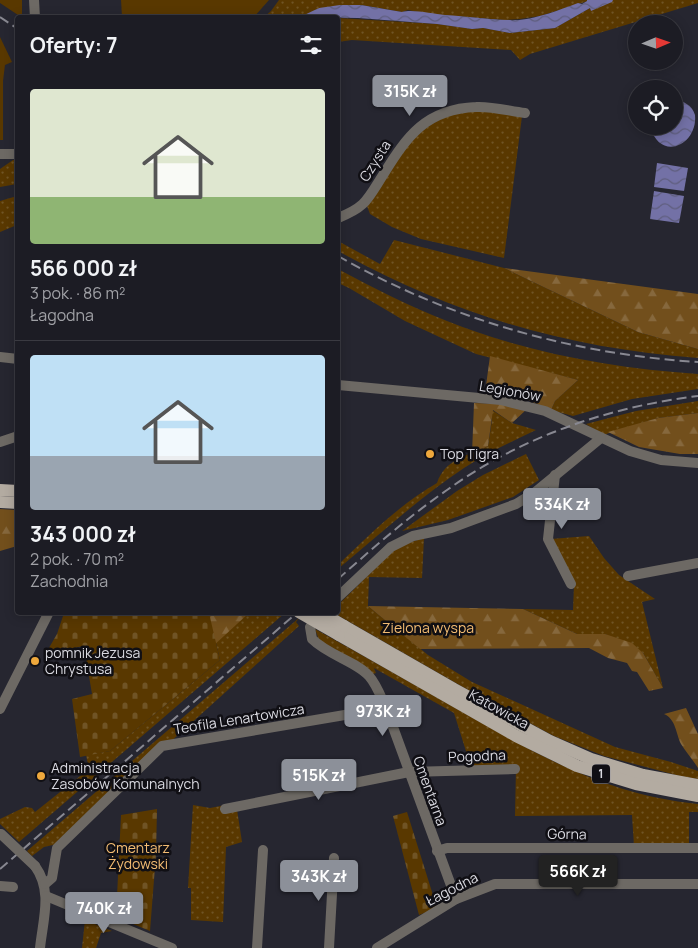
<!DOCTYPE html>
<html lang="pl">
<meta charset="utf-8">
<style>
body{margin:0;font-family:Manrope,sans-serif;background:#25252c;color:#f1f3f6;height:100vh;display:flex;flex-direction:column;font-size:19px;white-space:nowrap}
*{box-sizing:border-box;margin:0}
p{font-size:16px;color:#a0a1a6}
.icon{flex:none;width:28px;height:28px;fill:none;stroke:currentColor;stroke-width:2;stroke-linecap:round;stroke-linejoin:round}
.map{position:relative;flex:1;overflow:hidden}
.drawer{position:absolute;left:15px;top:15px;width:325px;height:600px;display:flex;flex-direction:column;background:#1c1c24;border-radius:5px;box-shadow:0 2px 12px #0003,0 0 0 1px #3a3a41}
.drawer>*{flex:none}
.needle{width:32px;rotate:88deg}
.controls{position:absolute;left:628px;top:15px;display:grid;gap:10px}
.controls a{display:grid;place-items:center;width:55px;height:55px;border-radius:50%;background:#1c1c24;box-shadow:0 2px 12px #0003,0 0 0 1px #3a3a41;font-size:25px}
.price{position:absolute;translate:-50% -42px;padding:0 11px;border-radius:5px;background:#8c9099;color:#fff;font-size:16px;line-height:32px;filter:drop-shadow(0 1px 2px #0008)}
.price::after{content:'';position:absolute;left:50%;top:30px;width:15px;height:11px;margin-left:-8px;background:inherit;clip-path:polygon(0 0,100% 0,50% 100%)}
.price.current{background:#222;color:#fff}
ul{padding:0;list-style:none}
li{display:grid;align-content:center;gap:10px;height:265px;padding:0 15px}
li+li{border-top:1px solid #3a3a41}
li span{display:grid;place-items:center;height:155px;border-radius:5px;color:#555}
li>.icon{margin-inline-start:auto}
span .icon{width:90px;height:90px;fill:#fffc;stroke-width:1}
li b{font-size:21px}
h2{display:flex;justify-content:space-between;align-items:center;height:60px;padding:0 15px;font-size:21px}
.map>svg:first-child{display:block}
.grass{fill:url(#grass-dots)}
.forest{fill:url(#forest-firs)}
.cemetery{fill:url(#cemetery-stones)}
.garden{fill:#593800}
.water{fill:url(#water-waves)}
.lines{fill:none;stroke-linecap:round;stroke-linejoin:round}
.minor{stroke:#6d6964;stroke-width:10}
.major{stroke:#b3aba1;stroke-width:12}
.rail{stroke:#888891;stroke-width:2;stroke-dasharray:10 5;stroke-linecap:butt}
.minor-bridge{stroke:#6d6964;stroke-width:10}
.major-bridge{stroke:#b3aba1;stroke-width:12}
.poi-dot{fill:#eea83c;stroke:#100f14;stroke-width:2}
.labels{text-anchor:middle;stroke-width:5;stroke-linejoin:round;paint-order:stroke}
.shield{fill:#100f14;stroke:#9d9ca3;stroke-width:1}
.shield-label{font-size:12px;font-weight:bold;fill:#d9d9e0}
.street-label{font-size:14px;fill:#d9d9e0;stroke:#100f14}
.poi-label{font-size:14px;fill:#d9d9e0;stroke:#100f14;text-anchor:start}
.park-label{font-size:14px;fill:#f3bc73;stroke:#100f14}
</style>
<div class="map">
<svg width="698" height="948" viewBox="0 0 698 948">
<defs>
<pattern id="grass-dots" width="8" height="8" patternUnits="userSpaceOnUse" patternTransform="scale(1.25)"><rect width="8" height="8" fill="#593800"/><path d="M2 2h.1M6 6h.1" fill="none" stroke="#705425" stroke-width="1.8" stroke-linecap="round"/></pattern>
<pattern id="forest-firs" width="22" height="20" patternUnits="userSpaceOnUse" patternTransform="scale(1.25)"><rect width="22" height="20" fill="#724f1c"/><path d="M5 1l3.5 6h-7zM16 11l3.5 6h-7z" fill="#86683d"/></pattern>
<pattern id="cemetery-stones" width="16" height="16" patternUnits="userSpaceOnUse" patternTransform="scale(1.25)"><rect width="16" height="16" fill="#593800"/><path d="M2 7V4a2 2 0 0 1 4 0v3zM10 15v-3a2 2 0 0 1 4 0v3z" fill="#705425"/></pattern>
<pattern id="water-waves" width="16" height="10" patternUnits="userSpaceOnUse" patternTransform="scale(1.25)"><rect width="16" height="10" fill="#7371a6"/><path d="M0 5q4-4 8 0t8 0" fill="none" stroke="#5f5e7e"/></pattern>
</defs>
<rect width="100%" height="100%" fill="#262630"/>
<g class="grass">
<polygon points="279,0 587,0 588,1 540,16 520,19 505,20 428,14 408,10 402,12 361,5 301,17 263,18 271,11"/>
<polygon points="613,0 698,0 698,3 530,54 520,60 511,50 352,40 338,42 338,18 437,24 472,29 483,28 510,33 555,28 590,8 591,10"/>
<path d="M480 110 522 116 504 258 421 239 392 227 370 214 367 206C391 168 410 127 456 113 463 110 472 111 480 110Z"/>
<polygon points="13,160 17,160 17,184 0,187 0,169"/>
<polygon points="17,196 17,234 17,225 0,232 0,201"/>
<path d="M394 240 504 268 638 332 698 349V358C566 348 454 315 338 251V241L380 264Z"/>
<path d="M338 269C373 288 409 306 447 321 527 353 612 368 698 374V389L632 399 573 416 551 410 555 401 578 380 476 354 405 321 349 288 338 283Z"/>
<polygon points="698,401 698,413 658,418 603,435 586,424 636,411"/>
<path d="M492 410 512 423 536 430C511 442 487 453 464 468 419 498 379 535 338 569V565C369 535 399 505 437 483 445 459 467 456 488 446L492 420Z"/>
<polygon points="526,454 539,480 513,497 448,520 402,531 457,491 483,475"/>
<polygon points="589,536 604,558 619,575 655,599 642,602 663,688 643,653 605,634 577,634 523,609 573,610 574,585 551,539"/>
<polygon points="424,538 422,578 369,577 368,606 428,655 472,682 615,747 671,762 698,771 698,779 680,776 604,756 554,736 463,687 334,613 338,612 338,605 398,546"/>
<polygon points="209,613 285,613 19,842 0,824 0,819 25,807 32,808 35,812 89,769 86,755 110,751 220,660"/>
<polygon points="300,617 296,622 299,626 57,844 44,847 32,856 27,851"/>
<path d="M315 629C363 656 410 682 457 709 538 755 603 794 698 804V812H689V845L634 846 632 815 515 816 516 767H471L454 713 374 668 376 673 373 674 319 640Z"/>
<polygon points="236,803 242,842 226,847 223,922 191,920 191,888 188,888 193,805 210,808"/>
<polygon points="85,920 112,931 101,933 96,948 82,948"/>
</g>
<g class="forest">
<polygon points="504,268 698,294 698,349 638,332"/>
<polygon points="490,356 578,380 555,401 551,410 528,400 485,393"/>
<polygon points="474,403 501,404 527,409 512,423 493,410 488,446 472,454"/>
<polygon points="698,413 698,454 680,454 639,447 608,432 658,418"/>
<polygon points="0,509 16,510 18,513 17,546 0,551"/>
<polygon points="368,606 523,609 577,634 605,634 632,643 643,653 663,688 649,691 637,672 632,671 627,663 608,658 589,648 420,649"/>
<polygon points="209,612 249,613 212,647"/>
<path d="M686 708 698 734V768C693 760 686 752 681 744 676 734 676 719 664 714Z"/>
</g>
<g class="cemetery">
<polygon points="209,613 220,660 110,751 80,757 72,699 92,694 84,646 46,653 57,634 64,613"/>
<polygon points="157,809 156,854 150,931 116,917 121,815"/>
<polygon points="407,812 437,908 419,915 393,816"/>
</g>
<g class="garden">
<polygon points="0,0 22,0 22,16 21,17 0,3"/>
<polygon points="121,0 269,0 253,18 122,17"/>
<polygon points="0,37 12,62 5,65 3,81 3,140 0,140"/>
</g>
<g class="water">
<path d="M587 0H613L612 2 591 11 590 8 555 28 510 33 483 28 472 29 437 24 358 18 300 17 319 8 340 5H361L402 12C413 9 433 14 445 15 469 16 494 21 519 20 539 18 559 10 578 3L582 4 587 1Z"/>
<path d="M674 100C684 101 692 105 695 115 698 145 660 163 650 126H674Z"/>
<polygon points="657,163 688,168 684,191 654,187"/>
<polygon points="654,191 684,196 679,223 650,219"/>
</g>
<g class="lines">
<g class="minor">
<polyline points="34,0 35,18"/>
<polyline points="0,154 18,154"/>
<path d="M338 218C366 207 367 200 383 175 407 136 426 109 476 107 491 106 509 111 525 113"/>
<polyline points="0,357 18,359"/>
<polyline points="338,385 501,400 545,411 630,451 661,460 698,463"/>
<polyline points="0,442 18,436"/>
<polyline points="555,475 548,539 571,584"/>
<polyline points="628,576 698,563"/>
<polyline points="338,597 391,547 413,536 451,528 516,504 534,493 601,438"/>
<path d="M319 617 310 627 312 639C328 655 357 662 369 676 377 685 381 697 386 708L456 899"/>
<polyline points="0,709 49,612"/>
<polyline points="225,809 409,772 515,769"/>
<polyline points="437,851 447,848 698,848"/>
<path d="M35 866C53 891 43 919 40 948"/>
<polyline points="45,884 52,878 57,848 162,746 386,708"/>
<polyline points="0,886 13,887"/>
<polyline points="46,896 172,948"/>
<polyline points="257,948 263,850"/>
<polyline points="329,948 334,858"/>
<polyline points="377,948 456,899 495,884 698,884"/>
</g>
<g class="major">
<polyline points="0,490 18,491"/>
<polyline points="0,502 18,503"/>
<polyline points="344,626 454,689 550,741 591,759 643,775 698,785"/>
<polyline points="339,635 516,736 577,766 636,784 698,796"/>
</g>
<g class="rail">
<polyline points="0,17 18,29"/>
<path d="M338 256C449 319 571 354 698 362"/>
<path d="M338 579C373 548 408 517 447 490 521 437 608 407 698 396"/>
<polyline points="0,869 298,612"/>
</g>
<polyline class="minor-bridge" points="1,834 35,866"/>
<g class="major-bridge">
<polyline points="299,612 339,635"/>
<polyline points="320,612 344,626"/>
</g>
</g>
<g class="poi-dot">
<circle cx="430" cy="454" r="5"/>
<circle cx="35" cy="661" r="5"/>
<circle cx="41" cy="776" r="5"/>
</g>
<g class="labels">
<rect class="shield" x="592" y="764.5" width="18" height="19" rx="4"/>
<g class="shield-label">
<text x="601" y="778">1</text>
</g>
<g class="street-label">
<text transform="translate(375 161) rotate(-58)" y="5">Czysta</text>
<text transform="translate(510 391) rotate(10)" y="5">Legionów</text>
<text transform="translate(499 709) rotate(29)" y="5">Katowicka</text>
<text transform="translate(239 719) rotate(-9)" y="5">Teofila Lenartowicza</text>
<text transform="translate(477 756) rotate(-2)" y="5">Pogodna</text>
<text transform="translate(430 791) rotate(70)" y="5">Cmentarna</text>
<text transform="translate(567 834) rotate(1)" y="5">Górna</text>
<text transform="translate(452 889) rotate(-27)" y="5">Łagodna</text>
</g>
<g class="poi-label">
<text x="440" y="459">Top Tigra</text>
<text x="45" y="658">pomnik Jezusa<tspan x="45" dy="16">Chrystusa</tspan></text>
<text x="51" y="773">Administracja<tspan x="51" dy="16">Zasobów Komunalnych</tspan></text>
</g>
<g class="park-label">
<text x="428" y="633">Zielona wyspa</text>
<text x="138" y="853">Cmentarz<tspan x="138" dy="16">Żydowski</tspan></text>
</g>
</g>
</svg>
<div class="controls">
<a><svg class="needle" viewBox="-14 -14 28 28"><path d="M0-13l5 13h-10z" fill="#e53935"/><path d="M0 13l5-13h-10z" fill="#a0a1a6"/></svg></a>
<a><svg class="icon" aria-label="locate" viewBox="0 0 24 24"><circle cx="12" cy="12" r="6"/><path d="M12 2v4M12 18v4M2 12h4M18 12h4"/></svg></a>
</div>
<b class="price" style="left:410px;top:117px">315K zł</b>
<b class="price" style="left:562px;top:530px">534K zł</b>
<b class="price" style="left:383px;top:737px">973K zł</b>
<b class="price" style="left:319px;top:801px">515K zł</b>
<b class="price current" style="left:578px;top:897px">566K zł</b>
<b class="price" style="left:319px;top:902px">343K zł</b>
<b class="price" style="left:104px;top:934px">740K zł</b>
<section class="drawer">
<h2>Oferty: 7<svg class="icon" aria-label="filters" viewBox="0 0 24 24"><path d="M4 7h16M4 17h16"/><circle cx="9" cy="7" r="2"/><circle cx="15" cy="17" r="2"/></svg></h2>
<ul>
<li><span style="background:linear-gradient(#dfe7d0 70%,#8fb573 0)"><svg class="icon" aria-label="home" viewBox="0 0 24 24"><path d="M3 11l9-7 9 7M6 9v11h12V9"/></svg></span><div><b>566 000 zł</b><p>3 pok. · 86 m²</p><p>Łagodna</p></div></li>
<li><span style="background:linear-gradient(#bfe0f5 65%,#9aa5b1 0)"><svg class="icon" aria-label="home" viewBox="0 0 24 24"><path d="M3 11l9-7 9 7M6 9v11h12V9"/></svg></span><div><b>343 000 zł</b><p>2 pok. · 70 m²</p><p>Zachodnia</p></div></li>
</ul>
</section>
</div>
